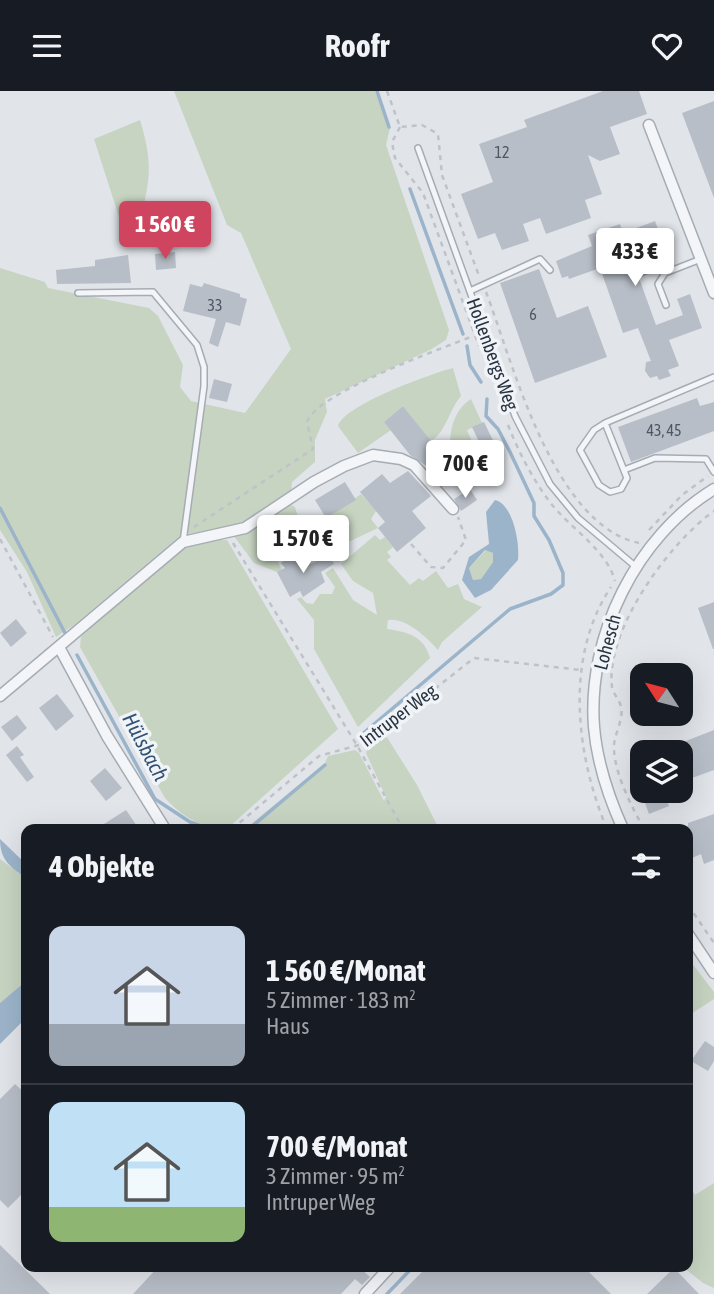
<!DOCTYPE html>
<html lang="de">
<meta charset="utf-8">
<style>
body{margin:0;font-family:"Asap Condensed",sans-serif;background:#242831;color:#f1f3f6;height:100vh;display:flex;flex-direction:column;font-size:26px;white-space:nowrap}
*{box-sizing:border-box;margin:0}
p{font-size:23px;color:#9ea1a6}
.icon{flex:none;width:38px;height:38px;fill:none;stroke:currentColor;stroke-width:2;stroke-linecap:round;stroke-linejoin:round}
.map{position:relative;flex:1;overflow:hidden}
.sheet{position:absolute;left:21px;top:733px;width:672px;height:448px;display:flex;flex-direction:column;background:#171b24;border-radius:14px;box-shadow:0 7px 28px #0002}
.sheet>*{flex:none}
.needle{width:46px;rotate:306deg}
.controls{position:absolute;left:630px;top:572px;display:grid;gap:14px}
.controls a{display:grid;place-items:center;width:63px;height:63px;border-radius:14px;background:#171b24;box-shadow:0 7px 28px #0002;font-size:35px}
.price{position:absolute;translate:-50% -60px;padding:0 16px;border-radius:7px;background:#fff;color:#222;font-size:23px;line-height:46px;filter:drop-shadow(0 2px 4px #0008)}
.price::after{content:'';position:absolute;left:50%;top:42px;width:21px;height:16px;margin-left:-10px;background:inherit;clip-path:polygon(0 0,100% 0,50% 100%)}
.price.current{background:#cf455f;color:#fff}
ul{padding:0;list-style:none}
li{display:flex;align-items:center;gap:21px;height:175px;padding:0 28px}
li+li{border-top:2px solid #363941}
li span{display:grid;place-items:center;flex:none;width:196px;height:140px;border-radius:14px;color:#555}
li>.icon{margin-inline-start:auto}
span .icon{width:84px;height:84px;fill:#fffc;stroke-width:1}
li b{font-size:30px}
h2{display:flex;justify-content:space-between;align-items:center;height:84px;padding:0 28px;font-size:30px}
header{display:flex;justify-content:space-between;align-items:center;height:91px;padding:0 28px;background:#171b24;font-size:32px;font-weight:700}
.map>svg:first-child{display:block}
.green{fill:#c7d4c2}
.water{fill:#9cb4ca;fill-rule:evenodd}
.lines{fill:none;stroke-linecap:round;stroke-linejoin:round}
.stream{stroke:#9cb4ca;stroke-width:3.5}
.building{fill:#b8bec7}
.service-casing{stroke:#a6acb4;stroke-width:8}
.minor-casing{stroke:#a6acb4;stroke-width:13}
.path{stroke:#bfc3c9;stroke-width:2.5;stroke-dasharray:5 5;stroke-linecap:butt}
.service{stroke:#f4f5f8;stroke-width:5}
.minor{stroke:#f4f5f8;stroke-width:10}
.labels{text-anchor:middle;stroke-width:7;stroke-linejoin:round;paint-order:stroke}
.number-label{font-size:16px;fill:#4d5663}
.street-label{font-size:19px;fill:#293342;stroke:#f1f4f7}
.water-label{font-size:21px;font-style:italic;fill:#335376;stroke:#f1f4f7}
</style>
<header><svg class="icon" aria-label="menu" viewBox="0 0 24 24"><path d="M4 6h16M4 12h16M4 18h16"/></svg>Roofr<svg class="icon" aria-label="heart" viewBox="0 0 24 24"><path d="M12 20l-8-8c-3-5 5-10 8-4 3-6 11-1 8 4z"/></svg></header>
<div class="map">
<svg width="714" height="1203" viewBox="0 0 714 1203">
<rect width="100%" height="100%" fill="#e1e5ea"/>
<g class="green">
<polygon points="174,0 375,0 390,37 386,54 449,239 446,249 430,259 325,308 327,321 315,349 315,371 292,391 291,403 242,434 181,444 74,534 56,546 27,481 0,439 0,177 45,191 48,197 149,217 158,225 183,274 180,296 191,310 245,322 291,258 241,142 227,134"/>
<path d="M140 29C151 66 152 86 141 123L121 132 94 48Z"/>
<path d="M453 277 461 305C449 319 446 341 431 350L403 315 384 331 391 339 358 362 338 335C344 314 430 283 453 277Z"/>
<path d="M471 308 482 332 467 339 483 376 480 384 464 393C445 370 444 325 471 308Z"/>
<polygon points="361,403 376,420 371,428 378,437 342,454 326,427"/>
<polygon points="291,414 295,416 306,453 277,469 282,479 277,481 254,472 233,444 251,440"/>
<path d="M375 444 380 449 385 446 393 456 387 461 391 466 387 469 410 494 419 487 423 490 436 480 448 497 458 493 464 508 482 516 442 551 438 559C427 546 405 526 388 529L387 538C408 541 424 545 430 567L358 636 314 558V529L297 508 301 506 306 512 313 513 320 503H332L335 496 325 482 333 477 353 509 377 524 373 502 353 490 341 473Z"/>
<path d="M202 449H227L338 638 227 738C204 739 180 724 165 707L80 556 81 546 89 538C121 510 163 463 202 449Z"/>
<polygon points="486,459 493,462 493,471 481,488 473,489 469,477"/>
<polygon points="385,643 417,694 439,738 245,738 325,672 328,665 355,659 359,662 384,710 386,706 366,662 368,656"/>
<polygon points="0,768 26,787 26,890 0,912"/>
<polygon points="688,867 714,901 714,908 688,925"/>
<polygon points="688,1092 695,1104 714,1092 714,1197 703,1192 683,1176 688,1176"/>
</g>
<g class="water">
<path d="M495 409C513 413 520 452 518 469L491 499 475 507 462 489 469 466 489 453 486 421ZM485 459 493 462V471L481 488 473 489 469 477Z"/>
<path d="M0 748 26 773V787C10 776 0 769 0 748Z"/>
<polygon points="26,890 26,927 0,953 0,912"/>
</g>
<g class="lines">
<g class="stream">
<polyline points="377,0 389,36"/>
<polyline points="410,98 463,243"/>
<polyline points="467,255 470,274 481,291"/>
<polyline points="0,417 65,542"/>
<polyline points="77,564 155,708 190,731 209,738"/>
<polyline points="360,645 510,518 551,503 563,494 563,482 549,449 534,425 534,412 510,361 498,338 486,325 487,308"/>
<polyline points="249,738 325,674"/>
<polyline points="387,1203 413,1176"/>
</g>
</g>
<g class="building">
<polygon points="603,0 639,0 647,23 610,36 620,63 600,70 588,64 602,103 585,109 591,127 546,143 540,127 523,133 529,150 502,159 495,142 478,148 461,103 493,91 479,53 527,36 524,29"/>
<polygon points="714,10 714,107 682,22"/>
<polygon points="655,130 671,174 639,187 656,234 683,224 677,208 690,203 702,237 669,249 679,275 668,279 671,285 659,289 657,285 650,287 645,280 646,271 651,270 638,237 623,242 600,177 569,188 568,185 562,187 556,170 592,155 588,144 620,133 623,142"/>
<polygon points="175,161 176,177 156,179 155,163"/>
<polygon points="128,164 131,192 57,193 56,179 95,175 95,169"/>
<polygon points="539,178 557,227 588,215 607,266 535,292 500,192"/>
<polygon points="204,192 240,203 240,206 247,208 240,235 226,231 218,256 209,252 216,228 183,220 190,193 202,196"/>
<polygon points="214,288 232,293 227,311 209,307"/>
<polygon points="697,307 700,315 714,311 714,340 631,371 618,336"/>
<polygon points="403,315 440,361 425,374 410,364 384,331"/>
<polygon points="484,331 501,366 489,372 472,336"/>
<polygon points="408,380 431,405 412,420 426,437 397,461 378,437 385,431 360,401 382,383 390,392"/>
<polygon points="345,391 356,409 326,427 315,409"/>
<polygon points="470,398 477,409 461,420 454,408"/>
<polygon points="294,464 298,472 307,467 311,473 329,464 334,473 321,481 325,491 303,506 300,500 290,506 277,481 285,477 281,472"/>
<polygon points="714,511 714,558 713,558 698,517"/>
<polygon points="16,528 27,542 11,556 0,542"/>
<polygon points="57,603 74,625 56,640 39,617"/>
<polygon points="17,624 27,637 12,650 1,636"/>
<polygon points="714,639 714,679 681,691 681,662 655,662"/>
<polygon points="17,655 24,664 20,666 34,686 27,691 6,664"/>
<polygon points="642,665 642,700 663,700 669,715 649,723 630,670"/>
<polygon points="105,677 122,697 106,710 90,690"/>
<polygon points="126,719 139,738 96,738"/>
<polygon points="714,723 714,769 704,773 701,763 692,767 688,755 688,732"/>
<polygon points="705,950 714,956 714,970 708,980 691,970"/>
<polygon points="15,993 26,1003 26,1092 22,1095 26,1099 8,1117 0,1109 0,1008"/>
<polygon points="0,1154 50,1203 0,1203"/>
<polygon points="158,1176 359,1176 370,1186 362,1194 355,1188 341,1203 133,1203"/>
<polygon points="427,1176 584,1176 611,1203 400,1203"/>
<polygon points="674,1177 699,1203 647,1203"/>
</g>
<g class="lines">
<defs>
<g id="service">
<polyline points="418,57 515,325 550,393 578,427 635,475"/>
<polyline points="470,200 540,168 550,179"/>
<polyline points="78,202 153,201 197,254 204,276 204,295 183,451"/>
<polyline points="666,214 658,193 665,182 701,168"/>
<polyline points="605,332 627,387 621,398 610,401 599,394 580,359 594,339 605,332 714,286"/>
<polyline points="624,379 655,367 706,368 714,381"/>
</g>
<g id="minor">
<polyline points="649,34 714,202"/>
<polyline points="59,556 107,645 165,738"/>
<polyline points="0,605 183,451 245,437 314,391 344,375 373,364 401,368 414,374 453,418"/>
<path d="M623 738C609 707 597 671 594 636 587 545 637 445 714 398"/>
<polyline points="688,843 714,882"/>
<polyline points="365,1203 390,1176"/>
</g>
</defs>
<use href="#service" class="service-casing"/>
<use href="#minor" class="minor-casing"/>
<g class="path">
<polyline points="387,0 400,36 422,34 438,43 442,84 479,185"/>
<polyline points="400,36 392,51 395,67 423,102 479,255"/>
<path d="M486 201C513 272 553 434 639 452"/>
<path d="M508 334C519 362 534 391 553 415 573 439 607 460 615 490"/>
<path d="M194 436 313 358 307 331C316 302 441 258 473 245"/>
<polyline points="649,439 682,404 708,385"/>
<polyline points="0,448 53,546"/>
<polyline points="233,452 358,656 403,738"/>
<polyline points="411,453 431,476 443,477 466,449 458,426"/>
<polyline points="232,738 319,665 366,652 474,567 581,579"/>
<path d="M607 738C576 665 564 566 611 496"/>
<path d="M644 738C632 716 615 684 614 658 613 644 624 630 621 616 620 609 613 603 612 596 605 539 670 451 714 420"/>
<polyline points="688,814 714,852"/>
</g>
<use href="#service" class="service"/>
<use href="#minor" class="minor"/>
</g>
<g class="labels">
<g class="number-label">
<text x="502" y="67">12</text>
<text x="215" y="220">33</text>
<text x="533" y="229">6</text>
<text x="664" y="345">43, 45</text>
</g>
<g class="street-label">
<text transform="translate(493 263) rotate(70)" y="7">Hollenbergs Weg</text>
<text transform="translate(607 551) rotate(-75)" y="7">Lohesch</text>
<text transform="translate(398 624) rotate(-37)" y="7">Intruper Weg</text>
</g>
<g class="water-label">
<text transform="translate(145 656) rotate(62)" y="7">Hülsbach</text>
</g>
</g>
</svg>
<div class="controls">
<a><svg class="needle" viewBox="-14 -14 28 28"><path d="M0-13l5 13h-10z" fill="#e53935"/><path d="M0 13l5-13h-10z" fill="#9ea1a6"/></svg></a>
<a><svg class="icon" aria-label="layers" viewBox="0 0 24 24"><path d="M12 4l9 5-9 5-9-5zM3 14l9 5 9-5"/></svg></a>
</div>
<b class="price current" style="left:165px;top:170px">1 560 €</b>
<b class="price" style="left:635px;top:197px">433 €</b>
<b class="price" style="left:465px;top:409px">700 €</b>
<b class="price" style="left:303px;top:484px">1 570 €</b>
<section class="sheet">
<h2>4 Objekte<svg class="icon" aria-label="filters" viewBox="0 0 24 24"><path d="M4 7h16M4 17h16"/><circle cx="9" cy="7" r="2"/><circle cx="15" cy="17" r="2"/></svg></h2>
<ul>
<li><span style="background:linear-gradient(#c9d6e8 70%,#9aa5b1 0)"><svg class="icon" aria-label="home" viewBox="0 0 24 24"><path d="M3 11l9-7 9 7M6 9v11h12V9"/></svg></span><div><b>1 560 €/Monat</b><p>5 Zimmer · 183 m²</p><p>Haus</p></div></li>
<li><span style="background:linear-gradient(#bfe0f5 75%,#8fb573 0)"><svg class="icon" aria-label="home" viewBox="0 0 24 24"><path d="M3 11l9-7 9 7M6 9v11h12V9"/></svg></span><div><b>700 €/Monat</b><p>3 Zimmer · 95 m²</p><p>Intruper Weg</p></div></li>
</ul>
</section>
</div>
